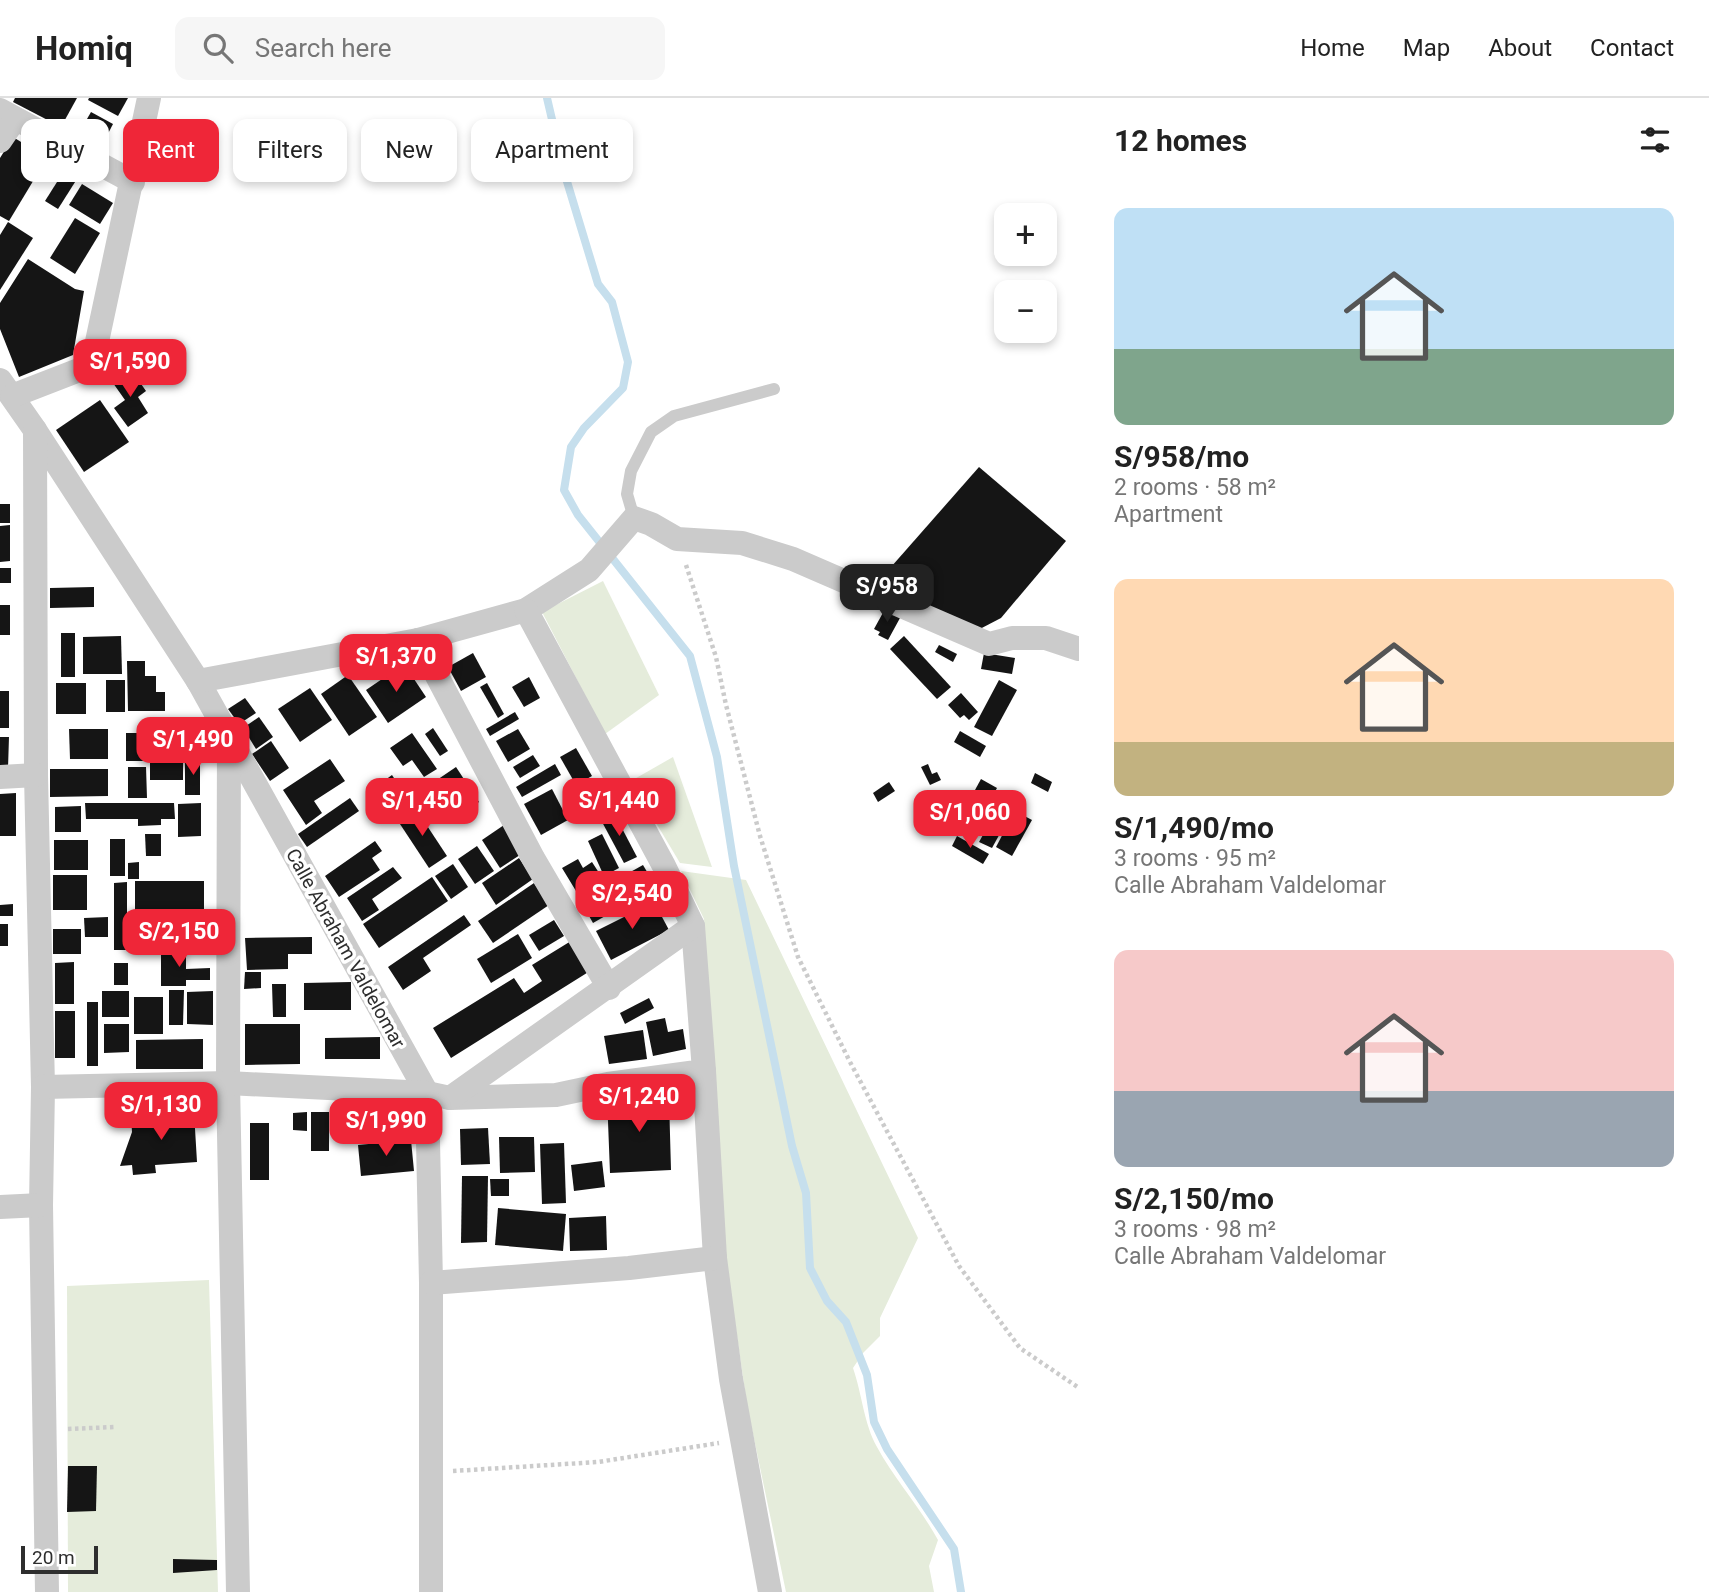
<!DOCTYPE html>
<meta charset="utf-8">
<style>
body{margin:0;font-family:Roboto,sans-serif;background:#f6f6f6;color:#222;height:100vh;display:flex;flex-direction:column;font-size:26px;white-space:nowrap}
*{box-sizing:border-box;margin:0}
p{font-size:23px;color:#767676}
.icon{flex:none;width:38px;height:38px;fill:none;stroke:currentColor;stroke-width:2;stroke-linecap:round;stroke-linejoin:round}
.map{position:relative;flex:1;overflow:hidden}
.sheet{display:flex;flex-direction:column;background:#fff;width:630px}
.sheet>*{flex:none}
.top-card{position:absolute;left:21px;top:21px;width:665px;height:63px;display:flex;gap:14px}
.controls{position:absolute;left:994px;top:105px;display:grid;gap:14px}
.controls a{display:grid;place-items:center;width:63px;height:63px;border-radius:14px;background:#fff;box-shadow:0 4px 10px #0003;font-size:35px}
.scale{position:absolute;left:21px;bottom:18px;width:77px;box-sizing:border-box;padding-left:7px;border:4px solid #2e2e2e;border-top:0;font-size:19px;line-height:24px;white-space:nowrap;color:#2e2e2e;-webkit-text-stroke:5px #fff;paint-order:stroke}
.price{position:absolute;translate:-50% -60px;padding:0 16px;border-radius:14px;background:#ef2638;color:#fff;font-size:23px;line-height:46px;filter:drop-shadow(0 2px 4px #0008)}
.price::after{content:'';position:absolute;left:50%;top:42px;width:21px;height:16px;margin-left:-10px;background:inherit;clip-path:polygon(0 0,100% 0,50% 100%)}
.price.on{background:#222;color:#fff}
ul{padding:0;list-style:none}
li{display:grid;align-content:center;gap:14px;height:371px;padding:0 35px}
li span{display:grid;place-items:center;height:217px;border-radius:14px;color:#555}
li>.icon{margin-inline-start:auto}
span .icon{width:126px;height:126px;fill:#fffc;stroke-width:1}
li b{font-size:30px}
h2{display:flex;justify-content:space-between;align-items:center;height:84px;padding:0 35px;font-size:30px}
.tag{padding:0 24px;border-radius:14px;background:#fff;box-shadow:0 4px 10px #0003;font-size:24px;line-height:63px}
.tag.on{background:#ef2638;color:#fff}
header{display:flex;align-items:center;gap:42px;box-sizing:border-box;height:98px;padding:0 35px;background:#fff;border-bottom:2px solid #e0e0e0}
header strong{font-size:33px}
nav{display:flex;gap:38px;margin-inline-start:auto;font-size:24px}
.search{width:490px;height:63px;background:#f6f6f6;display:flex;align-items:center;gap:18px;box-sizing:border-box;padding:0 24px;border-radius:14px;color:#767676;font-size:26px}
main{display:flex;flex:1;min-height:0}
.map>svg:first-child{display:block}
.green{fill:#e5ecdb}
.lines{fill:none;stroke-linecap:round;stroke-linejoin:round}
.stream{stroke:#c6dfed;stroke-width:8}
.building{fill:#151515}
.path{stroke:#cbcbcb;stroke-width:4.5;stroke-dasharray:3.5 3.5;stroke-linecap:butt}
.lane{stroke:#cbcbcb;stroke-width:12}
.street{stroke:#cbcbcb;stroke-width:24}
.labels{text-anchor:middle;stroke-width:7;stroke-linejoin:round;paint-order:stroke}
.street-label{font-size:19px;fill:#2e2e2e;stroke:#fff}
</style>
<header>
<strong>Homiq</strong>
<div class="search"><svg class="icon" aria-label="search" viewBox="0 0 24 24"><circle cx="10" cy="10" r="6"/><path d="M15 15l6 6"/></svg>Search here</div>
<nav><a>Home</a><a>Map</a><a>About</a><a>Contact</a></nav>
</header>
<main>
<div class="map">
<svg width="1079" height="1494" viewBox="0 0 1079 1494">
<rect width="100%" height="100%" fill="#fff"/>
<g class="green">
<polygon points="603,483 659,597 605,636 542,514"/>
<polygon points="673,659 712,769 680,765 631,683"/>
<path d="M681 773 746 782 918 1140 880 1220V1238L863 1255 853 1270C862 1296 864 1326 877 1349 895 1382 920 1409 938 1442L929 1468 934 1494H786L747 1307 725 1155 704 821Z"/>
<polygon points="209,1182 218,1494 68,1494 67,1188"/>
</g>
<g class="lines">
<polyline class="stream" points="547,0 565,77 598,186 612,204 628,264 623,290 584,330 571,349 564,392 578,417 690,558 717,659 734,768 792,1048 806,1095 810,1170 827,1203 846,1224 867,1277 874,1324 887,1351 954,1451 961,1494"/>
</g>
<g class="building">
<polygon points="15,0 77,0 61,29 13,4"/>
<polygon points="89,0 128,0 118,18 88,2"/>
<polygon points="91,14 113,26 98,55 75,42"/>
<polygon points="13,39 47,60 9,123 0,118 0,60"/>
<polygon points="69,65 82,73 58,111 45,103"/>
<polygon points="82,86 113,105 100,126 69,107"/>
<polygon points="75,120 100,135 75,176 50,160"/>
<polygon points="8,124 33,140 0,192 0,137"/>
<polygon points="28,161 75,191 84,193 73,257 19,279 0,231 0,205"/>
<polygon points="132,273 146,293 138,299 148,315 128,329 114,310 125,302 113,285"/>
<polygon points="100,302 129,344 84,374 56,332"/>
<polygon points="979,369 1066,443 1001,520 976,533 886,492 884,477"/>
<rect x="0" y="406" width="10" height="19"/>
<polygon points="10,427 10,463 0,464 0,428"/>
<rect x="0" y="470" width="11" height="15"/>
<polygon points="94,489 94,509 50,510 50,490"/>
<rect x="0" y="507" width="10" height="30"/>
<polygon points="885,511 900,520 888,542 878,537 880,534 874,531"/>
<rect x="61" y="535" width="14" height="44"/>
<polygon points="121,538 122,576 83,576 83,539"/>
<polygon points="904,538 951,589 937,601 890,551"/>
<polygon points="939,547 957,556 953,564 935,554"/>
<polygon points="473,555 486,579 461,593 448,569"/>
<polygon points="984,555 1015,560 1012,576 981,571"/>
<polygon points="127,563 145,563 145,578 156,578 156,594 165,594 165,613 128,613"/>
<polygon points="404,566 426,599 388,625 366,592"/>
<polygon points="348,577 377,619 349,638 321,596"/>
<polygon points="529,579 540,600 524,609 512,589"/>
<rect x="106" y="582" width="19" height="32"/>
<polygon points="999,582 1017,592 992,638 974,629"/>
<rect x="56" y="585" width="30" height="31"/>
<polygon points="487,585 504,616 498,620 480,589"/>
<polygon points="310,590 332,622 300,644 278,611"/>
<rect x="0" y="593" width="9" height="37"/>
<polygon points="961,595 978,614 969,622 964,617 960,620 948,607"/>
<polygon points="245,600 256,615 239,626 228,611"/>
<polygon points="515,614 519,621 490,638 486,631"/>
<polygon points="259,619 273,639 256,651 243,630"/>
<polygon points="433,630 448,653 440,658 425,636"/>
<polygon points="69,631 108,631 108,661 70,661"/>
<polygon points="518,631 530,651 508,664 496,643"/>
<polygon points="960,633 986,648 980,659 954,644"/>
<polygon points="126,635 153,635 153,664 183,664 183,682 150,682 150,663 126,663"/>
<polygon points="412,635 437,671 424,679 412,662 403,668 390,650"/>
<polygon points="0,639 9,639 8,670 0,670"/>
<polygon points="271,643 289,670 270,683 252,656"/>
<polygon points="576,650 592,678 576,687 560,659"/>
<polygon points="533,657 540,668 520,680 513,669"/>
<polygon points="200,661 200,697 185,697 185,662"/>
<polygon points="330,661 345,683 314,703 322,715 306,727 283,692"/>
<polygon points="555,666 561,677 522,699 516,689"/>
<polygon points="928,666 932,676 937,674 941,682 930,687 921,669"/>
<polygon points="128,669 146,669 147,700 128,700"/>
<polygon points="456,669 479,704 454,721 431,686"/>
<polygon points="50,671 108,671 108,698 50,699"/>
<polygon points="1035,675 1052,684 1048,694 1031,685"/>
<polygon points="392,677 410,705 395,716 377,688"/>
<polygon points="981,681 997,690 991,701 975,692"/>
<polygon points="889,684 895,693 878,704 873,695"/>
<polygon points="552,691 568,722 541,737 524,706"/>
<polygon points="16,695 16,738 0,738 0,696"/>
<polygon points="350,700 359,713 307,749 298,736"/>
<polygon points="85,705 174,705 175,721 161,721 161,727 138,728 138,721 86,721"/>
<polygon points="201,705 201,738 178,739 178,706"/>
<polygon points="81,708 81,734 55,734 55,709"/>
<polygon points="416,711 447,758 429,770 398,723"/>
<polygon points="997,712 1009,719 992,750 979,744"/>
<polygon points="1015,713 1032,722 1012,758 996,749"/>
<polygon points="614,715 637,759 624,765 601,722"/>
<polygon points="504,727 523,755 500,770 482,742"/>
<polygon points="145,736 161,736 161,758 146,758"/>
<polygon points="602,736 619,770 604,778 588,743"/>
<polygon points="957,738 989,756 983,766 952,748"/>
<rect x="110" y="741" width="15" height="37"/>
<rect x="54" y="742" width="34" height="30"/>
<polygon points="375,743 382,753 372,760 380,772 339,799 325,778"/>
<polygon points="477,748 494,773 475,786 458,761"/>
<polygon points="519,760 533,781 496,807 482,785"/>
<polygon points="578,761 583,770 592,764 601,778 576,793 562,770"/>
<polygon points="139,764 139,781 128,781 128,765"/>
<polygon points="453,766 468,789 451,801 435,778"/>
<polygon points="643,767 656,789 593,825 580,802"/>
<polygon points="393,769 402,780 372,801 379,812 362,823 347,800"/>
<rect x="53" y="777" width="34" height="35"/>
<polygon points="432,779 448,803 379,850 363,826"/>
<polygon points="135,783 204,783 204,818 135,819"/>
<polygon points="127,784 127,852 114,852 114,785"/>
<polygon points="534,785 549,807 493,845 478,823"/>
<polygon points="654,804 669,832 611,862 596,833"/>
<polygon points="13,806 13,818 0,818 0,807"/>
<polygon points="464,817 471,827 423,860 431,873 403,892 388,869"/>
<polygon points="108,819 108,839 85,839 84,820"/>
<polygon points="554,822 564,838 539,853 529,837"/>
<rect x="0" y="826" width="8" height="22"/>
<rect x="53" y="831" width="28" height="25"/>
<polygon points="518,836 532,860 491,885 477,861"/>
<polygon points="312,839 312,856 288,856 288,871 247,872 245,840"/>
<polygon points="571,843 590,873 451,960 433,930 514,880 524,895 542,883 532,867"/>
<polygon points="161,851 186,851 186,871 210,870 210,882 186,882 186,888 161,888"/>
<polygon points="74,864 74,906 55,906 55,865"/>
<rect x="114" y="865" width="14" height="22"/>
<polygon points="245,874 261,874 261,890 244,891"/>
<polygon points="351,884 351,912 304,912 304,885"/>
<polygon points="272,886 286,886 286,919 273,919"/>
<polygon points="169,892 184,892 183,927 169,927"/>
<rect x="102" y="893" width="27" height="26"/>
<polygon points="213,893 213,927 187,926 187,894"/>
<rect x="134" y="899" width="29" height="37"/>
<polygon points="649,900 654,910 625,926 620,915"/>
<rect x="87" y="904" width="11" height="64"/>
<rect x="55" y="913" width="20" height="47"/>
<polygon points="665,920 668,934 683,931 686,951 653,958 646,924"/>
<polygon points="104,926 129,926 129,954 104,955"/>
<polygon points="245,926 300,926 300,966 245,967"/>
<polygon points="643,932 647,961 609,966 604,938"/>
<polygon points="380,939 380,961 325,961 325,940"/>
<polygon points="203,941 203,971 136,971 136,942"/>
<polygon points="643,996 643,1002 669,1001 671,1072 610,1075 607,998"/>
<polygon points="194,1014 197,1064 155,1067 156,1075 133,1077 132,1067 120,1068 132,1034 131,1018"/>
<polygon points="307,1014 307,1033 293,1032 293,1015"/>
<rect x="311" y="1014" width="18" height="39"/>
<rect x="250" y="1025" width="19" height="57"/>
<polygon points="488,1030 490,1066 461,1067 460,1031"/>
<polygon points="499,1039 534,1039 535,1074 500,1075"/>
<polygon points="411,1042 414,1073 361,1078 358,1047"/>
<polygon points="564,1045 566,1105 542,1106 540,1046"/>
<polygon points="602,1063 605,1089 574,1093 571,1067"/>
<polygon points="462,1078 488,1078 487,1144 461,1145"/>
<polygon points="490,1081 509,1081 509,1098 491,1098"/>
<polygon points="498,1110 566,1116 563,1153 495,1147"/>
<polygon points="606,1118 607,1152 570,1153 569,1120"/>
<polygon points="68,1368 97,1368 96,1413 67,1414"/>
<polygon points="173,1461 217,1462 217,1472 173,1475"/>
</g>
<g class="lines">
<g class="path">
<polyline points="686,467 716,559 726,607 760,738 798,859 850,964 959,1168 1020,1250 1079,1290"/>
<polyline points="68,1331 115,1329"/>
<polyline points="453,1373 598,1364 719,1345"/>
</g>
<polyline class="lane" points="634,420 627,396 631,373 651,334 674,318 774,291"/>
<g class="street">
<polyline points="0,12 133,84"/>
<polyline points="0,43 15,21"/>
<polyline points="0,282 35,332 198,583 427,995 431,1185 431,1494"/>
<polyline points="12,298 92,267 149,0"/>
<polyline points="35,332 36,677 43,989 41,1107 47,1494"/>
<polyline points="418,542 533,760 609,890"/>
<polyline points="198,583 418,542 526,512 589,472 634,420 651,426 677,441 742,445 793,461 989,546 1012,540 1046,540 1079,551"/>
<polyline points="229,641 228,985 238,1494"/>
<polyline points="0,679 36,677"/>
<polyline points="704,973 715,1160 731,1281 770,1494"/>
<polyline points="43,989 228,985 427,995 450,1000 556,997 608,986 704,973 693,828 664,768 526,512"/>
<polyline points="450,1000 693,828"/>
<polyline points="0,1109 41,1107"/>
<polyline points="431,1185 629,1170 715,1160"/>
</g>
</g>
<g class="labels">
<g class="street-label">
<text transform="translate(346 850) rotate(61)" y="7">Calle Abraham Valdelomar</text>
</g>
</g>
</svg>
<div class="controls">
<a>+</a>
<a>−</a>
</div>
<div class="scale">20 m</div>
<b class="price" style="left:130px;top:301px">S/1,590</b>
<b class="price on" style="left:887px;top:526px">S/958</b>
<b class="price" style="left:396px;top:596px">S/1,370</b>
<b class="price" style="left:193px;top:679px">S/1,490</b>
<b class="price" style="left:422px;top:740px">S/1,450</b>
<b class="price" style="left:619px;top:740px">S/1,440</b>
<b class="price" style="left:970px;top:752px">S/1,060</b>
<b class="price" style="left:632px;top:833px">S/2,540</b>
<b class="price" style="left:179px;top:871px">S/2,150</b>
<b class="price" style="left:639px;top:1036px">S/1,240</b>
<b class="price" style="left:161px;top:1044px">S/1,130</b>
<b class="price" style="left:386px;top:1060px">S/1,990</b>
<div class="top-card">
<a class="tag">Buy</a>
<a class="tag on">Rent</a>
<a class="tag">Filters</a>
<a class="tag">New</a>
<a class="tag">Apartment</a>
</div>
</div>
<section class="sheet">
<h2>12 homes<svg class="icon" aria-label="filters" viewBox="0 0 24 24"><path d="M4 7h16M4 17h16"/><circle cx="9" cy="7" r="2"/><circle cx="15" cy="17" r="2"/></svg></h2>
<ul>
<li><span style="background:linear-gradient(#bfe0f5 65%,#7fa58c 0)"><svg class="icon" aria-label="home" viewBox="0 0 24 24"><path d="M3 11l9-7 9 7M6 9v11h12V9"/></svg></span><div><b>S/958/mo</b><p>2 rooms · 58 m²</p><p>Apartment</p></div></li>
<li><span style="background:linear-gradient(#ffd9b3 75%,#c2b280 0)"><svg class="icon" aria-label="home" viewBox="0 0 24 24"><path d="M3 11l9-7 9 7M6 9v11h12V9"/></svg></span><div><b>S/1,490/mo</b><p>3 rooms · 95 m²</p><p>Calle Abraham Valdelomar</p></div></li>
<li><span style="background:linear-gradient(#f6c9c9 65%,#9aa5b1 0)"><svg class="icon" aria-label="home" viewBox="0 0 24 24"><path d="M3 11l9-7 9 7M6 9v11h12V9"/></svg></span><div><b>S/2,150/mo</b><p>3 rooms · 98 m²</p><p>Calle Abraham Valdelomar</p></div></li>
</ul>
</section>
</main>
